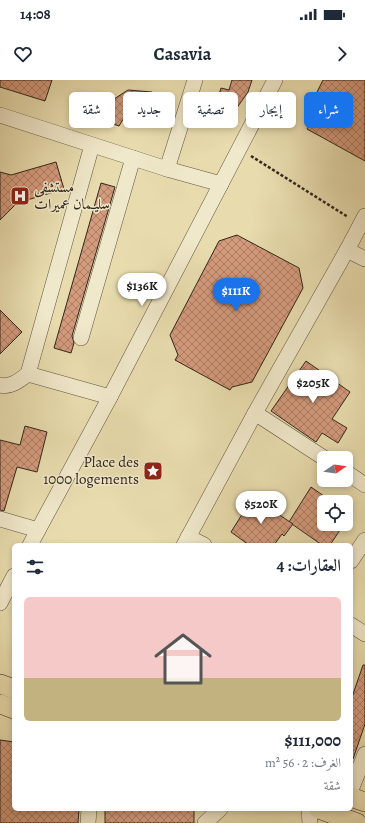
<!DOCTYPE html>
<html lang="ar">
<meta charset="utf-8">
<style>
body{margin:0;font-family:Alegreya,Amiri,serif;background:#f2f2f3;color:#1f2937;direction:rtl;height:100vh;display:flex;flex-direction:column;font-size:15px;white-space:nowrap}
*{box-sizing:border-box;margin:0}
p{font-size:13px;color:#747a83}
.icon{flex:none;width:22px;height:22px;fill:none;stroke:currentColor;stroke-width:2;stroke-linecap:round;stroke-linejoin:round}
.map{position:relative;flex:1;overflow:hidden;direction:ltr}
.details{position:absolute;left:12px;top:463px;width:341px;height:268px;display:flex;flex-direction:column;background:#fff;border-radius:6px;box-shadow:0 2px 6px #0003;direction:rtl}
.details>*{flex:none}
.top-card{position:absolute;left:12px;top:12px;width:341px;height:36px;direction:rtl;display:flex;gap:8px}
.needle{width:26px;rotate:77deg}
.controls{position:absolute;left:317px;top:371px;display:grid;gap:8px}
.controls a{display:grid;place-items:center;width:36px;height:36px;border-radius:6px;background:#fff;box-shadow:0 2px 6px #0003;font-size:20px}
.price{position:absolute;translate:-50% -34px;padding:0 9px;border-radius:14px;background:#fff;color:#222;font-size:13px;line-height:26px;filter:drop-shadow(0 1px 2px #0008)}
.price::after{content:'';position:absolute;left:50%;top:24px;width:12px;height:9px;margin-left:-6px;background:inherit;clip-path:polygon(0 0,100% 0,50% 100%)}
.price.current{background:#1a73e8;color:#fff}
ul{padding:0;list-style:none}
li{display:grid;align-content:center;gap:8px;height:212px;padding:0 12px}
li+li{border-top:1px solid #e0e1e3}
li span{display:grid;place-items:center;height:124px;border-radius:6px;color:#555}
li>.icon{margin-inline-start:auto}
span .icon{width:72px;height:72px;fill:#fffc;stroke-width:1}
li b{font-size:17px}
h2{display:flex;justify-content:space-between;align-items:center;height:48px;padding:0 12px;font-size:17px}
.pill{padding:0 14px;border-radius:6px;background:#fff;box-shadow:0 2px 6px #0003;font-size:14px;line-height:36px}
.pill.current{background:#1a73e8;color:#fff}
.status{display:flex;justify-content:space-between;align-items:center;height:28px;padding:0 20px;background:#fff;direction:ltr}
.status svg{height:11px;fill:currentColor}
header{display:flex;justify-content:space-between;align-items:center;height:52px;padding:0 12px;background:#fff;font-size:18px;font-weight:700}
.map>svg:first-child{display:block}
.building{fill:url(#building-cross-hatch);stroke:#30261b}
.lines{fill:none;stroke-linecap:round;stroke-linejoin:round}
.minor-casing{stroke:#5e5440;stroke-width:16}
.major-casing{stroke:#30261b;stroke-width:20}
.path{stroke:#30261b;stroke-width:2.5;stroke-dasharray:3 2;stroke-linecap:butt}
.minor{stroke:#f0e8ca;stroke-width:15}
.major{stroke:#e8dcae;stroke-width:19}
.labels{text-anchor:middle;stroke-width:3;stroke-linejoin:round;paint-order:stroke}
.poi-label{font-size:15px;fill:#30261b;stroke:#f0e8ca;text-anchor:start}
</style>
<div class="status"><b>14:08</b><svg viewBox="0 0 49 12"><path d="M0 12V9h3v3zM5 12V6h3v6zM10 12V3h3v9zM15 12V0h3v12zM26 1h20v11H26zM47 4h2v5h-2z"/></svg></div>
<header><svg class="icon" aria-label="forward" viewBox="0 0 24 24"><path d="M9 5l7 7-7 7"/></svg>Casavia<svg class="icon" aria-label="heart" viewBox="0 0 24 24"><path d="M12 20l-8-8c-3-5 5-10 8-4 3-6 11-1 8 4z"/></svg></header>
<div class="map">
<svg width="365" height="743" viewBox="0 0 365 743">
<defs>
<pattern id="building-cross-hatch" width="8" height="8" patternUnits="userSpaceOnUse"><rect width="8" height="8" fill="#d49a7c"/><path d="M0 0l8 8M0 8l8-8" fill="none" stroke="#ac7d65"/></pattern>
</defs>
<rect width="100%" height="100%" fill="#e8dcae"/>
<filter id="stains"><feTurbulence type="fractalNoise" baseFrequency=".005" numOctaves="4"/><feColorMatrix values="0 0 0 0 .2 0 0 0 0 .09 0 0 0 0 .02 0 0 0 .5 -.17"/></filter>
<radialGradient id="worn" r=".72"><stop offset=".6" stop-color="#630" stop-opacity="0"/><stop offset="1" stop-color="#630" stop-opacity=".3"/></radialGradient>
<g class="building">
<polygon points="0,0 52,0 45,21 0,7"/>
<polygon points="232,0 252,0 248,12 229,39 213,34 221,8 229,10"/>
<polygon points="323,0 365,0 365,81 307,49 319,26 316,14"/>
<polygon points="128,10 152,12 148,29 133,30 125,36 119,46 99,39 111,21"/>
<polygon points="56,82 64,109 17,123 0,140 0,92 11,95"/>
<polygon points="101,103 115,107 72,256 74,263 71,273 54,268"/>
<polygon points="237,155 299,188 303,208 252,302 232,307 230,310 175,280 178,275 170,255 219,161"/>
<polygon points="0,230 22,252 0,274"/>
<polygon points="306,281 350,312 332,339 347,348 338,363 322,353 316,362 271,331"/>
<polygon points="25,346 47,352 37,392 17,387 4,431 0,430 0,360 20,365"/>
<polygon points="311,407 324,416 324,444 344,444 330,465 322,465 289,442"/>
<polygon points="253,417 293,444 284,456 282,454 274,465 249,465 231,452"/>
<polygon points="363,585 365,585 365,644 353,679 351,679 351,620"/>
<polygon points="0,660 14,662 14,729 79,729 78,743 0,743"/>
<rect x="105" y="729" width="89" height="14"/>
</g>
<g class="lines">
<defs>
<g id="minor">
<polyline points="0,35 167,89 221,104"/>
<polyline points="92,65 28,294 110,317"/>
<polyline points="167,89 195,0"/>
<polyline points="347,170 365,179"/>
<polyline points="81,258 133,78"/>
<path d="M0 305C10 308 20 300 28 294"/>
<polyline points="255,333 324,378"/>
<polyline points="346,392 365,405"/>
<polyline points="0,439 38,450"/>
<polyline points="188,457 204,465"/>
<polyline points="30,465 110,317 275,0"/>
<polyline points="184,465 255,333 347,170 365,136"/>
<polyline points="351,481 365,460"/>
<polyline points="0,523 14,496"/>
<polyline points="351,545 365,554"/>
<polyline points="351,710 365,674"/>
<polyline points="309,729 310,743"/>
<polyline points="88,743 89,729"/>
<polyline points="205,743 220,729"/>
</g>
<g id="major">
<polyline points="0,604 14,609"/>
<polyline points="0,624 14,629"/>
<polyline points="351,717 365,722"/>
<polyline points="319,729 357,743"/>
</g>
</defs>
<use href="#minor" class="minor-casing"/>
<use href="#major" class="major-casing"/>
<polyline class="path" points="251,76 348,137"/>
<use href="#minor" class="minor"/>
<use href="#major" class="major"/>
</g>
<defs>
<symbol id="hospital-square" viewBox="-11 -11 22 22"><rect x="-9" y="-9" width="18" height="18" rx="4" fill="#8f2418" stroke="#f0e8ca"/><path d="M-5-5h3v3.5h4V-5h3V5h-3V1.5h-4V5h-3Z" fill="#fff"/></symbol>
<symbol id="sight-square" viewBox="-11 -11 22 22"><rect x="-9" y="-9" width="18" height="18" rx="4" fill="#8f2418" stroke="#f0e8ca"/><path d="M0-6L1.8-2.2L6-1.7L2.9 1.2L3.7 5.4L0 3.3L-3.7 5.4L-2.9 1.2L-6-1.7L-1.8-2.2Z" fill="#fff"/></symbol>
</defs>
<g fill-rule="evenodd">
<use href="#hospital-square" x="9" y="105" width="22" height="22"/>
<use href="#sight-square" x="142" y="380" width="22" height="22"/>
</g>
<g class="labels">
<g class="poi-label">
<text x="34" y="112">مستشفى<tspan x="34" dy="17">سليـمان عميرات</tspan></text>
<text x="139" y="387" text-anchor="end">Place des<tspan x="139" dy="17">1000 logements</tspan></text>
</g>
</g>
<rect width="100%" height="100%" filter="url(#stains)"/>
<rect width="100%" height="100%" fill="url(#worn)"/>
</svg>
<div class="controls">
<a><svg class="needle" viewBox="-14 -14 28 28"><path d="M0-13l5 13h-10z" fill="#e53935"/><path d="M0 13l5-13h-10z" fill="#747a83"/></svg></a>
<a><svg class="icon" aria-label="locate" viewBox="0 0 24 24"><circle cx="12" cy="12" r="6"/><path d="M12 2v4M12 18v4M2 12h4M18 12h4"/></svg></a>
</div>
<b class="price" style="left:142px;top:227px">$136K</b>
<b class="price current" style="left:236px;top:232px">$111K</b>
<b class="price" style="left:313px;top:324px">$205K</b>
<b class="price" style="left:261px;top:445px">$520K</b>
<div class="top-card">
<a class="pill current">شراء</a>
<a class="pill">إيجار</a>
<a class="pill">تصفية</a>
<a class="pill">جديد</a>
<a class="pill">شقة</a>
</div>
<section class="details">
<h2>العقارات: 4<svg class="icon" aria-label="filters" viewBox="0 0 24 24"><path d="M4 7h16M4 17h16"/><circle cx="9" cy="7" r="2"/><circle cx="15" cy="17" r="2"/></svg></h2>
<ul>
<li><span style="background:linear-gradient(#f6c9c9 65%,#c2b280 0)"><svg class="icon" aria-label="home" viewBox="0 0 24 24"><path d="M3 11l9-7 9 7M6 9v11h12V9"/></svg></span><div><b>$111,000</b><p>الغرف: 2 · 56 m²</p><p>شقة</p></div></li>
</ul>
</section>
</div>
